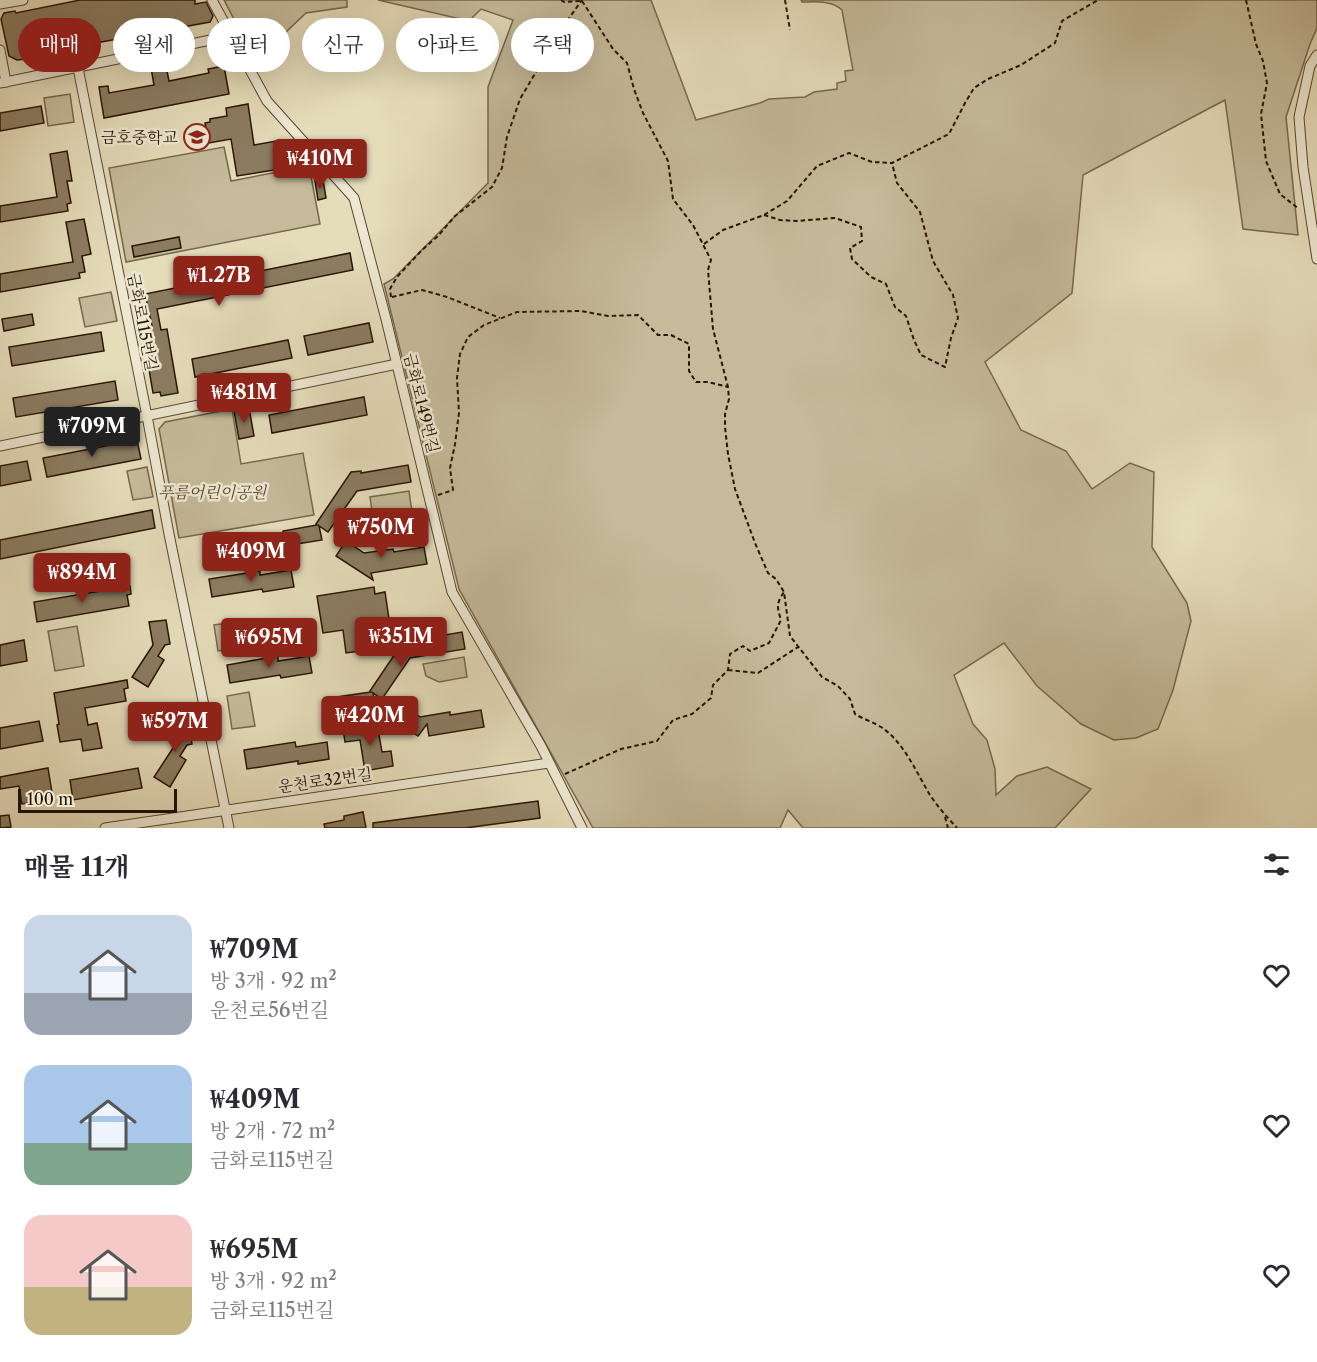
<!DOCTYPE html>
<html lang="ko">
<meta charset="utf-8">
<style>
body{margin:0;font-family:"Libre Caslon Text","Noto Serif KR",serif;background:#f7f7f7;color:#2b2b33;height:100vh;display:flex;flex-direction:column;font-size:22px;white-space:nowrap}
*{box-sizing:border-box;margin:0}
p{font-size:20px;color:#7c7c81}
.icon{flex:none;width:33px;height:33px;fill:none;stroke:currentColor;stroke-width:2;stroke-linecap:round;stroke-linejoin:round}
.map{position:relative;height:828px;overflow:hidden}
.side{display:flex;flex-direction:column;background:#fff;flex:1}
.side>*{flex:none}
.hud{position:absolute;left:18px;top:18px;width:600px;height:54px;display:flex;gap:12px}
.scale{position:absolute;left:18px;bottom:15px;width:159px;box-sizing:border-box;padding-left:6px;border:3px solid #291400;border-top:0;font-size:16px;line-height:21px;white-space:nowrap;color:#291400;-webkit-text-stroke:4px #eee8d2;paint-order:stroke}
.price{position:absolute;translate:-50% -51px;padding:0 14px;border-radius:6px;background:#8f2418;color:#fff;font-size:20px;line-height:39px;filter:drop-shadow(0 2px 3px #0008)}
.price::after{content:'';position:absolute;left:50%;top:36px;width:18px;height:14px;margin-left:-9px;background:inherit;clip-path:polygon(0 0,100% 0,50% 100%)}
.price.selected{background:#222;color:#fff}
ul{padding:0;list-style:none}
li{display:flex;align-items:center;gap:18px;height:150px;padding:0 24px}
li span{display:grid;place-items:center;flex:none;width:168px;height:120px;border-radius:18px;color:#555}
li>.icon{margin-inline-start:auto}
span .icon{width:72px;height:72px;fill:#fffc;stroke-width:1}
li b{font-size:26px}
h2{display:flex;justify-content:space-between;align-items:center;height:72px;padding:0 24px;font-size:26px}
.chip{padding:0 21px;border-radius:27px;background:#fff;box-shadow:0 6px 24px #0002;font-size:21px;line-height:54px}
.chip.selected{background:#8f2418;color:#fff}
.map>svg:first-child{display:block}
.green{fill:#c5ba9a;stroke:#77674d;stroke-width:1.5}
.building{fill:#8b7c61;stroke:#291400;stroke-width:1.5}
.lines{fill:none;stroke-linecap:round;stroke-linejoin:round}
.street-casing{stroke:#58462e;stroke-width:11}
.path{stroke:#291400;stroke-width:2;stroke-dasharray:4.5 3;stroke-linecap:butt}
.street{stroke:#eee8d2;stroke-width:9}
.labels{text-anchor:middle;stroke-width:5;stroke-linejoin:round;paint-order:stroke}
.poi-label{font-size:16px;fill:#291400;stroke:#eee8d2;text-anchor:end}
.street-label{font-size:16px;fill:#291400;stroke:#eee8d2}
.park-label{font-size:16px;font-style:italic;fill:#58462e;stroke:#eee8d2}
</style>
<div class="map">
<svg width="1317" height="828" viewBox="0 0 1317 828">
<rect width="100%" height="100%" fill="#e5dcba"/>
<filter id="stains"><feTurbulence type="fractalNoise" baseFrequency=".00333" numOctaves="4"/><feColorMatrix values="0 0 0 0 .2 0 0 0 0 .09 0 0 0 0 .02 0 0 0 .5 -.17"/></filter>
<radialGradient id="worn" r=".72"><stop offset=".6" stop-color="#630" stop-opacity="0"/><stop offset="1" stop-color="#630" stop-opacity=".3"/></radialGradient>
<g class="green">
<polygon points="224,0 347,0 347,7 306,13 265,52 262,69 240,31"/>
<path d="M378 0H651L696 120 760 103 769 99 805 97 814 92 837 89V83L846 81 845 71 853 70 842 10C832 0 815 2 802 2L801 0H1317V28L1310 44 1286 117 1298 235 1243 229 1225 100 1083 175 1072 293 985 362 1021 430 1066 451 1092 489 1130 463 1154 472 1152 547 1187 603 1191 621 1173 690 1158 729 1136 738 1114 740 1081 724 1037 686 1004 643 954 675 973 724 987 740 995 769 996 795 1017 776 1047 767 1091 789 1055 828H803L788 810 780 828H593L459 589 384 284 393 279 488 183V87L513 20 481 9 469 21Z"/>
<polygon points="70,94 74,122 48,126 44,98"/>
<polygon points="224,147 231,181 309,166 320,224 126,262 109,168"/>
<polygon points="111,292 117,321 85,327 79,298"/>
<polygon points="232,409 241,464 303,453 314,515 179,538 159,429 165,422"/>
<polygon points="147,467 153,497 133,500 127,471"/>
<polygon points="409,491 412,512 373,518 370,497"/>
<polygon points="235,622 239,648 218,651 214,625"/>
<polygon points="77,626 84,666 55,671 48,631"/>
<polygon points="464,657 467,677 439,682 426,676 423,664"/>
<polygon points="249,692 255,726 232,729 227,696"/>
</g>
<g class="building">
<polygon points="80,0 195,0 195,4 206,2 213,16 210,22 85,45 27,59 17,60 9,56 1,19 4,13 15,11 16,13"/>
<polygon points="166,66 169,81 209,73 208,69 224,66 229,94 104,118 99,87 108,86 109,93 154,85 151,68"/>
<polygon points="248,104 254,145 276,141 281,169 237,176 231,139 209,143 205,123 210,122 210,119 227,116 226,108"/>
<polygon points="41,106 44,123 0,131 0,113"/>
<polygon points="67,151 72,181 67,181 71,203 67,204 68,211 0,222 0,206 57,197 50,154"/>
<polygon points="323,180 326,198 318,200 315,181"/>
<polygon points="84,219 91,254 82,256 85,272 79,273 80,278 0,292 0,274 73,262 66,222"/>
<polygon points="179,237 181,248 134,257 132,246"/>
<polygon points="350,253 353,270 157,309 161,330 167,329 178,393 161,396 160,392 153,393 142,328 152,326 145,294"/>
<polygon points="32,314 34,325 4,331 2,319"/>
<polygon points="369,323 373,342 308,355 304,336"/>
<polygon points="101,332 104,351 12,366 9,347"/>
<polygon points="288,340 292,358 195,377 192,359"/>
<polygon points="115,381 118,400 16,417 13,398"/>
<polygon points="364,397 367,415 272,433 269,415"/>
<polygon points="249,408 254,436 239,439 234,411"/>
<polygon points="137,440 141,459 47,477 43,458"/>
<polygon points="27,461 31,480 0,486 0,466"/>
<polygon points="408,465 411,482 357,491 328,532 319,526 322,540 285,546 283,531 317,525 316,524 351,472 361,471 361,473"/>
<polygon points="152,510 155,528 0,559 0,540"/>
<polygon points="346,541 364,553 393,549 394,552 424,547 427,564 371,573 373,580 336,556"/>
<polygon points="291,570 294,587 263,592 262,589 212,597 209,579 260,571 260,575"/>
<polygon points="130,586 131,594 127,595 129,606 37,622 34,602"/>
<polygon points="374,587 375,594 385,592 389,619 380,620 383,639 374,640 375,649 346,653 343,630 323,633 317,596"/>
<polygon points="166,620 170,644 165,645 158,656 164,660 148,687 132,677 153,645 149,622"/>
<polygon points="462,632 465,649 410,658 382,699 373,693 376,707 374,706 339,713 337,697 371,692 370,691 405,639 415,638 415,640"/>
<polygon points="24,640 27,661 0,666 0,645"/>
<polygon points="278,656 278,661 309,656 312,673 281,678 280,675 230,683 227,665"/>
<polygon points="127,680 128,688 124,689 126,701 85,708 88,725 97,723 102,748 83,751 81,739 60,742 57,725 59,724 54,693"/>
<polygon points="403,704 420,717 450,712 450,715 481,710 484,727 429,736 427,724 418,736 393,719"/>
<polygon points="188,719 192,744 187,745 180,756 186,760 170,787 154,777 175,745 171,722"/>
<polygon points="39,721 43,741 0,749 0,728"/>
<polygon points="377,724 382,752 391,751 393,766 365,771 360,740 345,742 343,729"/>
<polygon points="295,742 296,747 327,742 329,759 298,764 298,761 247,769 244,750"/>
<polygon points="48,768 53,799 22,804 19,786 0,789 0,777"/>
<polygon points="138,768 142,788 73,800 70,780"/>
<polygon points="538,801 540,818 465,828 373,828 373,823"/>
<polygon points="363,812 366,828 325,828 324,824 344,820 344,816"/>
<polygon points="9,815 11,827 0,828 0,816"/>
</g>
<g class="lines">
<defs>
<g id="street">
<polyline points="212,0 267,101 354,198 386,319 452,592 541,746 582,828"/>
<polyline points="0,4 23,0"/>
<polyline points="0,50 6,82"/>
<polyline points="1317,55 1310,66 1299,117 1303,167 1317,259"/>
<polyline points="78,68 147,416 169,534 229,828"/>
<polyline points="0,83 230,36"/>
<polyline points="0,446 397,364"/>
<polyline points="105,828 549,763"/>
</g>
</defs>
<use href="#street" class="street-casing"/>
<g class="path">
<polyline points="561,0 564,2 582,1"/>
<polyline points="785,0 790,30"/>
<polyline points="1246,0 1256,44 1263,61 1267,83 1261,114 1266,161 1280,194 1299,209"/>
<path d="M582 1 613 49 627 63 634 89 643 113 668 161 673 199 693 225 711 260 708 270 713 329 728 387 729 399 725 414V427L728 454 735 489 755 543 768 573 776 579 784 592 790 636 822 677 838 686 850 699 855 714C863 719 873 722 881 727 904 742 916 772 930 795 938 807 947 817 957 828"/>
<polyline points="764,215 780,220 796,221 835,218 861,227 862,241 850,248 852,259 871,277 886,284 895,307 906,316 914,340 921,355 945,367 951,338 958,318 953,295 933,261 920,212 897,183 892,163"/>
<polyline points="704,244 723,230 764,215 787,201 817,166 849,153 872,162 892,163 949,134 965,103 974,88 988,79 1021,65 1055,43 1062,21 1098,0"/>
<polyline points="391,297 390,289 397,277 422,250 438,236 455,216 492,187 502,168 507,137 520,99 562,28 582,0"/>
<polyline points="392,297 422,290 447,297 500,318"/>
<polyline points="438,495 453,490 450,468 455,444 459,413 457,378 460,354 468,337 484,325 517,312 581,311 608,316 638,315 658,335 671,335 689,344 689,371 696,382 708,382 728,387"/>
<polyline points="728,670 758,673 798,647"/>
<path d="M565 774 621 749 657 741 673 720 692 714 711 698 713 685 728 670 730 654 743 646 750 651 769 643 781 620C777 607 776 604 784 592"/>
<polyline points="945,817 948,828"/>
</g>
<use href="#street" class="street"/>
</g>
<defs>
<symbol id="school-ring" viewBox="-11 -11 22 22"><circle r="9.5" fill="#eee8d2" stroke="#8f2418" stroke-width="1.5"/><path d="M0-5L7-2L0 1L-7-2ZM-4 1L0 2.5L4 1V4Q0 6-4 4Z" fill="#8f2418"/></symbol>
</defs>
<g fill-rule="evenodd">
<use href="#school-ring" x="182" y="122" width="30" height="30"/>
</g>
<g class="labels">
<g class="poi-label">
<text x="178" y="143">금호중학교</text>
</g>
<g class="street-label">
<text transform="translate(143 322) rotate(79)" y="6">금화로115번길</text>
<text transform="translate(422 403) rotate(76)" y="6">금화로149번길</text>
<text transform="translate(325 780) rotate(-8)" y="6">운천로32번길</text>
</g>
<g class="park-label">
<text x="212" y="498">푸름어린이공원</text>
</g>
</g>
<rect width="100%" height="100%" filter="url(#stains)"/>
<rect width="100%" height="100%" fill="url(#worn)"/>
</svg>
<div class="scale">100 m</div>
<b class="price" style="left:320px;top:190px">₩410M</b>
<b class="price" style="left:219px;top:307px">₩1.27B</b>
<b class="price" style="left:244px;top:424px">₩481M</b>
<b class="price selected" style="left:92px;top:458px">₩709M</b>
<b class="price" style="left:381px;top:559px">₩750M</b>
<b class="price" style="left:251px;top:583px">₩409M</b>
<b class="price" style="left:82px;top:604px">₩894M</b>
<b class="price" style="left:401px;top:668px">₩351M</b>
<b class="price" style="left:269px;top:669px">₩695M</b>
<b class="price" style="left:370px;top:747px">₩420M</b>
<b class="price" style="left:175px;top:753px">₩597M</b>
<div class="hud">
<a class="chip selected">매매</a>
<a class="chip">월세</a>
<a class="chip">필터</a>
<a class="chip">신규</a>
<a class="chip">아파트</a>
<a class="chip">주택</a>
</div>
</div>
<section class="side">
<h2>매물 11개<svg class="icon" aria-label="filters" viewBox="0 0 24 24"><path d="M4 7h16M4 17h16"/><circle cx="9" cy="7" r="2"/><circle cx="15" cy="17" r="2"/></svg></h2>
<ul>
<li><span style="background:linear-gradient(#c9d6e8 65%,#9aa5b1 0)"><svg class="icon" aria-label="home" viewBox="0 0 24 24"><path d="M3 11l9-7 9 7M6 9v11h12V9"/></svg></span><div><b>₩709M</b><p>방 3개 · 92 m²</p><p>운천로56번길</p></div><svg class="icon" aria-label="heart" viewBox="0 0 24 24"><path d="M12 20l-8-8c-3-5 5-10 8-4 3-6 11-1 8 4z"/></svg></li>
<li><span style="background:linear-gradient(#a9c7e8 65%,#7fa58c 0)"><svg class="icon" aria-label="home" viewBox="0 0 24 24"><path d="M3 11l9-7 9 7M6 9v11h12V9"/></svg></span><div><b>₩409M</b><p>방 2개 · 72 m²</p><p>금화로115번길</p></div><svg class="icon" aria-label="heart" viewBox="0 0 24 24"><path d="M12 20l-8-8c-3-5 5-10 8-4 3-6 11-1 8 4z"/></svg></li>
<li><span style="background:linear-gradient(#f6c9c9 60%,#c2b280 0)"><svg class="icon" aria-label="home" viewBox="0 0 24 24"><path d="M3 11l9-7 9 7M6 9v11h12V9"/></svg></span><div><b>₩695M</b><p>방 3개 · 92 m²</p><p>금화로115번길</p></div><svg class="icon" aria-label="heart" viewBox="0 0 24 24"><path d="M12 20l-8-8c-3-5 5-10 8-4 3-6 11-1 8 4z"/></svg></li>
</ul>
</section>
